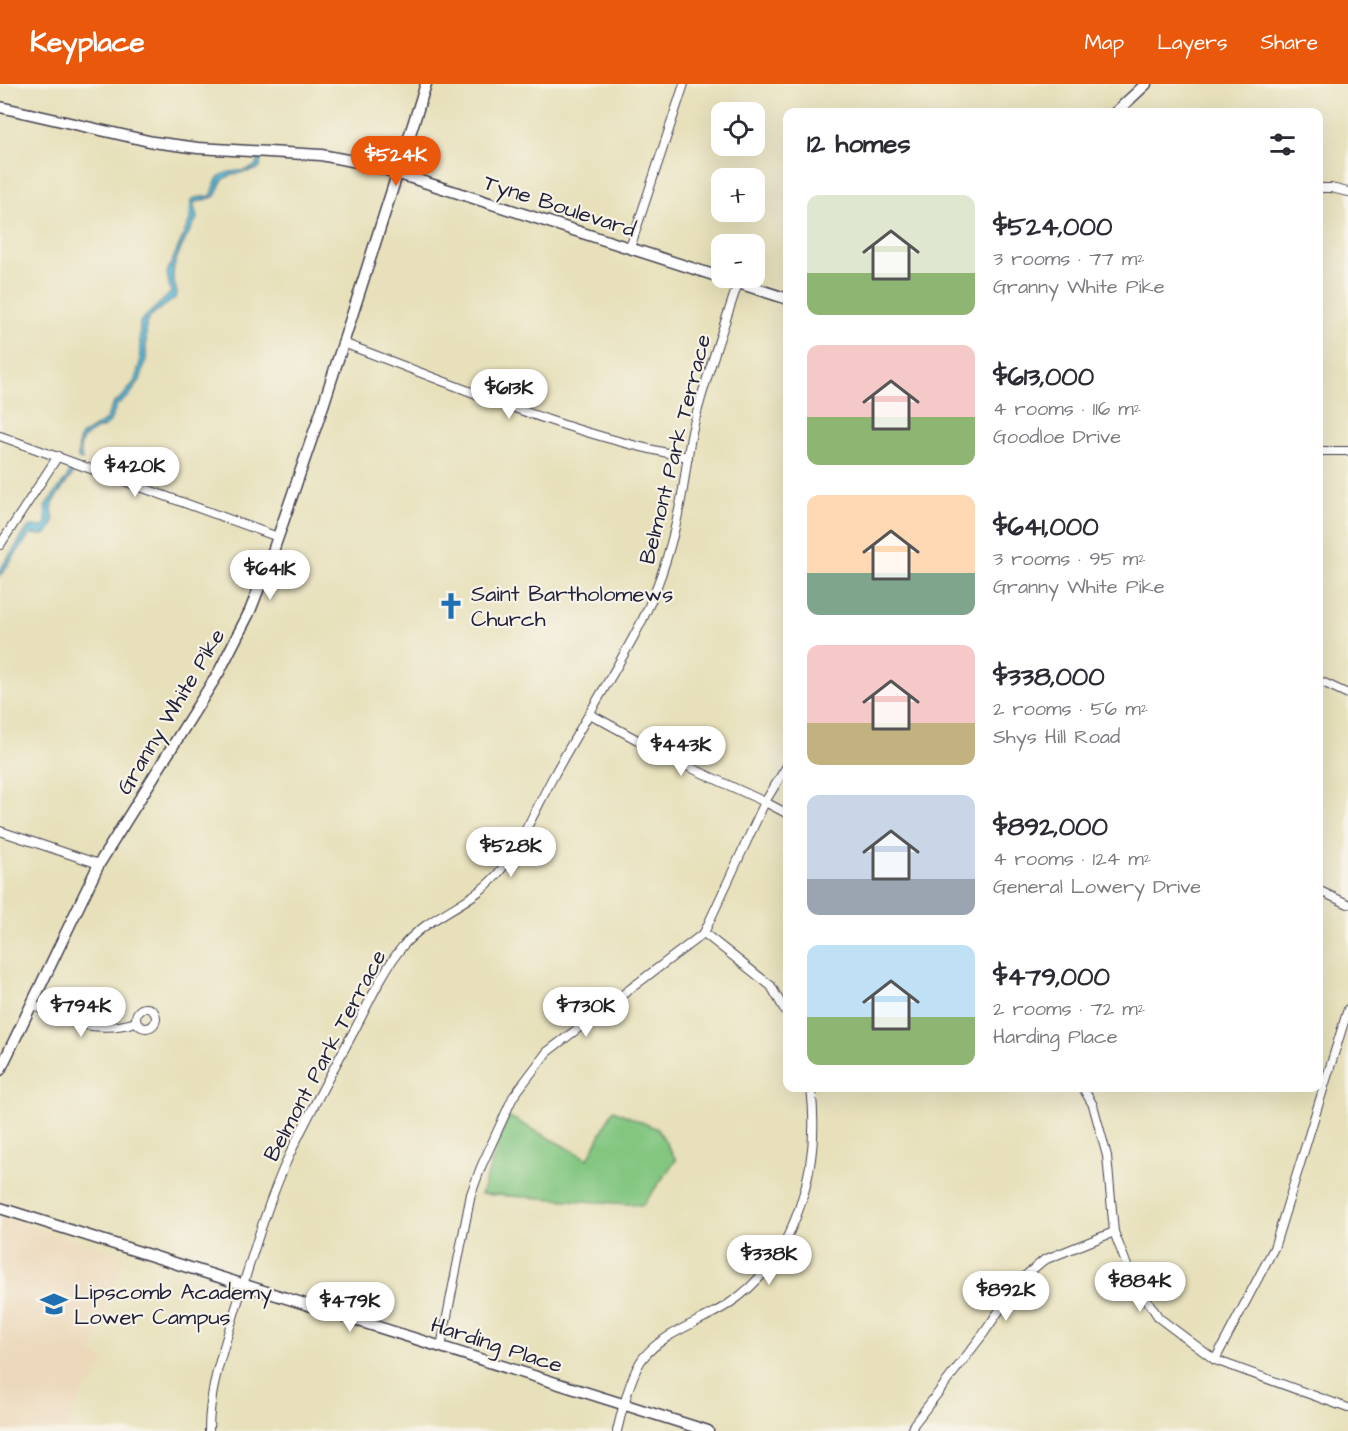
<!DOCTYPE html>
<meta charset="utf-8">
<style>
body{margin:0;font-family:"Architects Daughter",sans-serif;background:#f7f7f7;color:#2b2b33;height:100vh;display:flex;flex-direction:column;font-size:22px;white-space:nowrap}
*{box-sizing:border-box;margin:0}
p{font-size:20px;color:#7c7c81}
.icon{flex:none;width:33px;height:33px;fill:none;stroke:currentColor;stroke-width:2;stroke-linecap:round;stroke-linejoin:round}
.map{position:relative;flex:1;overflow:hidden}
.details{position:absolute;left:783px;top:24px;width:540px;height:984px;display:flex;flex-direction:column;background:#fff;border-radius:12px;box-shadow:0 6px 24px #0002}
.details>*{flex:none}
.controls{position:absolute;left:711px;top:18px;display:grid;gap:12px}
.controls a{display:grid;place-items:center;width:54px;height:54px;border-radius:12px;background:#fff;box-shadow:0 6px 24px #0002;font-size:30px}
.price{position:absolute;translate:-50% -51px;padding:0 14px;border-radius:21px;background:#fff;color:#222;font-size:20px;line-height:39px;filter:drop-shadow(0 2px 3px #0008)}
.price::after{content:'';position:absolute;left:50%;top:36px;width:18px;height:14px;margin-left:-9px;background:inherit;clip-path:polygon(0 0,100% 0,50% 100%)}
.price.selected{background:#ea580c;color:#fff}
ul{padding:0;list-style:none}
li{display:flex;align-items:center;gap:18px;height:150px;padding:0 24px}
li span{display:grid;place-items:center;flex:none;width:168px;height:120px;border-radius:12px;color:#555}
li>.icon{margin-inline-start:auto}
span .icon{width:72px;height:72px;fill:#fffc;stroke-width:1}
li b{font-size:26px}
h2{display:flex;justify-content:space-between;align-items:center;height:72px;padding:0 24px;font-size:26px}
header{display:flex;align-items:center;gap:36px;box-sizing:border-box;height:84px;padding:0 30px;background:#ea580c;color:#fff}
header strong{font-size:28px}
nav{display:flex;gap:33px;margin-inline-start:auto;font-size:21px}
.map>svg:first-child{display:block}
.built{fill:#ecd8ba}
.green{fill:#82c680;stroke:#52745e;stroke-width:1.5}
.water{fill:#55b8d4;stroke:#3c6d88;stroke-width:1.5}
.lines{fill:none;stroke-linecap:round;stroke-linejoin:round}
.street-casing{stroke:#403e4e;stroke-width:10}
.secondary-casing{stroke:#403e4e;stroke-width:13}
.street{stroke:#fff;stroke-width:8}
.secondary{stroke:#fff;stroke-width:10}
.labels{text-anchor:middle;stroke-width:4.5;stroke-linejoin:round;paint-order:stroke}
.street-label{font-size:22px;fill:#22223b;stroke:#f7f3e8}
.poi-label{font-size:22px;fill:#22223b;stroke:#f7f3e8;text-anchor:start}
</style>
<header>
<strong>Keyplace</strong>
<nav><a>Map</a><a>Layers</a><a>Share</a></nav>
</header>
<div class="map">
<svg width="1348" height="1347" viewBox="0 0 1348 1347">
<rect width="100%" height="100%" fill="#f7f3e8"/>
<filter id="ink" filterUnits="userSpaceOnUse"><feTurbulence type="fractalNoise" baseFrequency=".0167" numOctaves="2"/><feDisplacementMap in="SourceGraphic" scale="12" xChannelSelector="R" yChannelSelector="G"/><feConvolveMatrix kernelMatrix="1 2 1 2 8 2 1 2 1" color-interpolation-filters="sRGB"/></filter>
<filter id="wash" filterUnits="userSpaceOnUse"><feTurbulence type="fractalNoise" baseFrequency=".008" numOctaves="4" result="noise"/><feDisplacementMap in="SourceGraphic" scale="24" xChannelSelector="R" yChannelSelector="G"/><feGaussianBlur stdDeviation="1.35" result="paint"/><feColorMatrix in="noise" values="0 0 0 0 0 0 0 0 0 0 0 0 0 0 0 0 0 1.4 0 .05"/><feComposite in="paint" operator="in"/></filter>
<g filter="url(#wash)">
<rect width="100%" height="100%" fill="#e7e0ba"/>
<polygon class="built" points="0,1133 124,1171 93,1269 105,1278 81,1312 66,1347 0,1347"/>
<polygon class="green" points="613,1026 658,1045 676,1076 643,1121 481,1110 508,1032 588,1075"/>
<g class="water">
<path d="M257 72 261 73 260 84C248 90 232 87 223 96 218 101 219 108 214 113L193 119 197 134C190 148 172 176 173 192 173 198 176 204 177 210L174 215 153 230 146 239V275L140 296 129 312 117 321 109 339 104 343 95 346 82 356 80 364 82 376 78 375 79 355 82 351 105 337 114 319 124 311 135 297 140 279V238L171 209 167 189 190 136 191 117 195 114 211 112C215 106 214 98 219 93 230 83 248 91 257 80Z"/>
<path d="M72 384 76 385C70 395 56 411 53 419 49 433 61 437 44 451L30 450 0 492V486L28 444 31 442 43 443C50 435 44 430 46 421L66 395Z"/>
</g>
</g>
<g filter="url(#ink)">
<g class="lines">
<defs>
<g id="street">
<polyline points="1318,104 1331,104 1348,108"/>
<polyline points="630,164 684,0"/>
<path d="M343 259C456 301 568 351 688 373"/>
<polyline points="0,352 278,453"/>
<polyline points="1318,367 1348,367"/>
<polyline points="0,461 58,372"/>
<polyline points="1318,596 1348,610"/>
<polyline points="590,630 676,677 765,718 788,730"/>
<polyline points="0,747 99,780"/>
<polyline points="1318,806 1348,820"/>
<polyline points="704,849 771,902 788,932"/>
<path d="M31 920C65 938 98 950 136 938"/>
<circle cx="146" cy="934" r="10"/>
<polyline points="1083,1004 1093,1021 1107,1072 1114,1148 1131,1192 1159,1234 1215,1276 1348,1324"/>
<polyline points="441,1263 471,1110 481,1083 513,1013 547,968 704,849 765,718 788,680"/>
<polyline points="1215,1276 1274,1164 1348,925"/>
<path d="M209 1347C209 1305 223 1266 235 1227 251 1176 266 1123 288 1074 308 1031 331 989 354 947 369 919 382 888 402 863 430 829 477 820 503 783 523 755 537 723 553 693 579 645 608 600 634 552 659 507 674 457 683 405 686 386 688 367 692 348 704 297 722 248 738 199"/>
<path d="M617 1347C621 1329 632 1288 643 1274 664 1248 699 1239 727 1221 797 1176 821 1082 811 1004"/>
<polyline points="911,1347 914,1340 984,1249 1020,1196 1044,1176 1114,1148"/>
</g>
<g id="secondary">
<polyline points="0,23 153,58 198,64 321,71 368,80 788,215"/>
<polyline points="1116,28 1146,0"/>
<polyline points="0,986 99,780 219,588 250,527 271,473 323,322 426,0"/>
<polyline points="0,1124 708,1347"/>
</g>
</defs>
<use href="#street" class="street-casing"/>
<use href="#secondary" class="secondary-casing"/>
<use href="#street" class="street"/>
<use href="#secondary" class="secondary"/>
</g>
</g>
<defs>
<symbol id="church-bare" viewBox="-9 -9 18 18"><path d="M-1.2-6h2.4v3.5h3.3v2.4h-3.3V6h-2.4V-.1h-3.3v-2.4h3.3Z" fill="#1f6fb2" stroke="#f7f3e8" stroke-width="2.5" paint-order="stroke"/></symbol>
<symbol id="school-bare" viewBox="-9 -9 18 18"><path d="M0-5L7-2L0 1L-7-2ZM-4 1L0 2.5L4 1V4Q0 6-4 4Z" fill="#1f6fb2" stroke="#f7f3e8" stroke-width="2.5" paint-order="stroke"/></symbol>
</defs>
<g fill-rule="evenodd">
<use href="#church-bare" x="432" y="503" width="38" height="38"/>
<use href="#school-bare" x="35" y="1201" width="38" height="38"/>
</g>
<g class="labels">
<g class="street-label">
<text transform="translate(560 121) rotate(18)" y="8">Tyne Boulevard</text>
<text transform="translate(674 365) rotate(-76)" y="8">Belmont Park Terrace</text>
<text transform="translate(170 627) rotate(-59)" y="8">Granny White Pike</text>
<text transform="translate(324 971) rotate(-62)" y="8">Belmont Park Terrace</text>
<text transform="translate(497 1260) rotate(18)" y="8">Harding Place</text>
</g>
<g class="poi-label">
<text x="471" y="517">Saint Bartholomews<tspan x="471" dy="25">Church</tspan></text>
<text x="74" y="1215">Lipscomb Academy<tspan x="74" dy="25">Lower Campus</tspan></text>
</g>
</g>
</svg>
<div class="controls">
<a><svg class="icon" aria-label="locate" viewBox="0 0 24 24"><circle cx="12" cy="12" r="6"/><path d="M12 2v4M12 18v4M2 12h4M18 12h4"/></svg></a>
<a>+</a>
<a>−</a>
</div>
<b class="price selected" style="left:396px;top:103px">$524K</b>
<b class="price" style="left:509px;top:336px">$613K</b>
<b class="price" style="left:135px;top:414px">$420K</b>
<b class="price" style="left:270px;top:517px">$641K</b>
<b class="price" style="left:681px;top:693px">$443K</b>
<b class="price" style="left:511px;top:794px">$528K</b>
<b class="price" style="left:81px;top:954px">$794K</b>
<b class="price" style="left:586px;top:954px">$730K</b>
<b class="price" style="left:769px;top:1202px">$338K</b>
<b class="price" style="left:1140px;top:1229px">$884K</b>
<b class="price" style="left:1006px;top:1238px">$892K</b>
<b class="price" style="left:350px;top:1249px">$479K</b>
<section class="details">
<h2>12 homes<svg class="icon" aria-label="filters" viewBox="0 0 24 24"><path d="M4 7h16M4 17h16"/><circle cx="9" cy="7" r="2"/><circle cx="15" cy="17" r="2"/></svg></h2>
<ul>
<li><span style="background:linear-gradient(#dfe7d0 65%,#8fb573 0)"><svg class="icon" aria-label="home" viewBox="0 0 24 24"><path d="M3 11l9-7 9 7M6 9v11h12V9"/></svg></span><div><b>$524,000</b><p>3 rooms · 77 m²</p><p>Granny White Pike</p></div></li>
<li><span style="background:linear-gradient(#f6c9c9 60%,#8fb573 0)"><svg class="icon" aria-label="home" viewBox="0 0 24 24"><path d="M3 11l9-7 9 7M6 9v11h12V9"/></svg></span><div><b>$613,000</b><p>4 rooms · 116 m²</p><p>Goodloe Drive</p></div></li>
<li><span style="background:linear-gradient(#ffd9b3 65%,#7fa58c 0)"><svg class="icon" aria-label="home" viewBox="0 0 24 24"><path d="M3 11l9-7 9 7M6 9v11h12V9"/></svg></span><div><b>$641,000</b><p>3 rooms · 95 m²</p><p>Granny White Pike</p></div></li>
<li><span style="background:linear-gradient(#f6c9c9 65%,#c2b280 0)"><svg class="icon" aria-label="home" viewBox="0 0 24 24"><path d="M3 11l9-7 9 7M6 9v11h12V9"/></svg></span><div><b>$338,000</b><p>2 rooms · 56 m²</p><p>Shys Hill Road</p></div></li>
<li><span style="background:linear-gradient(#c9d6e8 70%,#9aa5b1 0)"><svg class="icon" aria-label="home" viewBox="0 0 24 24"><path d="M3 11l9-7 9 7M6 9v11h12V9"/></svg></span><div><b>$892,000</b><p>4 rooms · 124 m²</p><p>General Lowery Drive</p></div></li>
<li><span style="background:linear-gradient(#bfe0f5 60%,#8fb573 0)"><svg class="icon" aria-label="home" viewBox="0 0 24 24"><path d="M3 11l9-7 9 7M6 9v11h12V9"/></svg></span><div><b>$479,000</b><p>2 rooms · 72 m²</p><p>Harding Place</p></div></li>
</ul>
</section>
</div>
